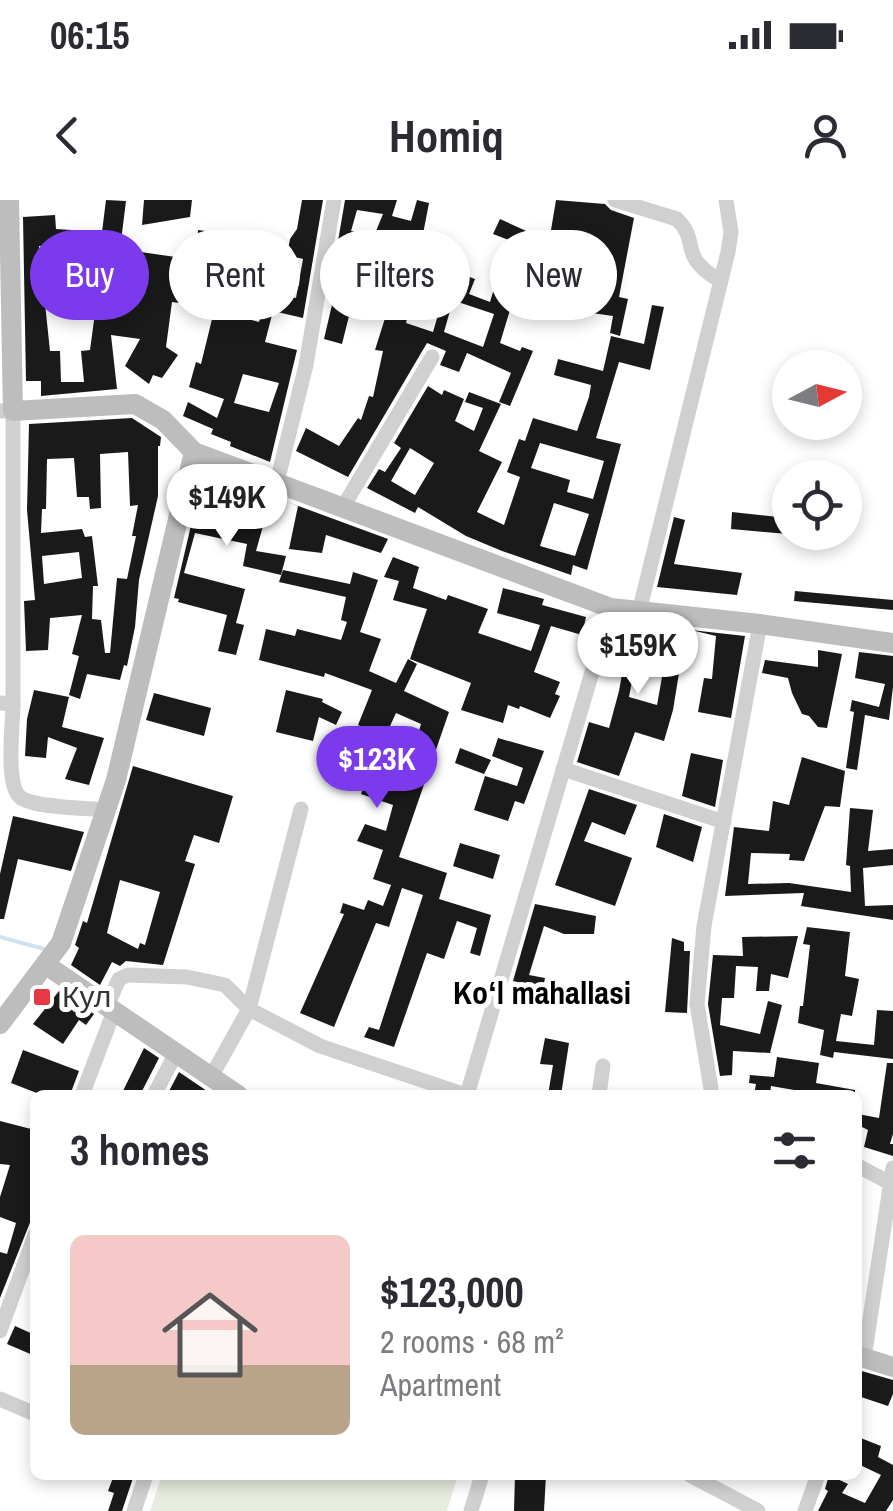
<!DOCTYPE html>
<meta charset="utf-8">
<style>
body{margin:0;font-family:"Archivo Narrow",sans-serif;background:#f7f7f7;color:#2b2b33;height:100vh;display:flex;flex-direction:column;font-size:38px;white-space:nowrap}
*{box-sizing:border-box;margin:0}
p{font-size:32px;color:#7c7c81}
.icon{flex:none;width:55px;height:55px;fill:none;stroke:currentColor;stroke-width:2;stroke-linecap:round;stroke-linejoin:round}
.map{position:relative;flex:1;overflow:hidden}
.panel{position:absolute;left:30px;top:890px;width:832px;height:390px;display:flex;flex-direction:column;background:#fff;border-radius:15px;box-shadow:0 5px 15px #0003}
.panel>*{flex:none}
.banner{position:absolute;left:30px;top:30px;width:835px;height:90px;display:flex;gap:20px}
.needle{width:65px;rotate:83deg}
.controls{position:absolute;left:772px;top:150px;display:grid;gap:20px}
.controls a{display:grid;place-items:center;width:90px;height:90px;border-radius:50%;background:#fff;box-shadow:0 5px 15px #0003;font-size:50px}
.price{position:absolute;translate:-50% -85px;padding:0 22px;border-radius:35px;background:#fff;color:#222;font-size:32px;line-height:65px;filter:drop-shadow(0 2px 5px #0008)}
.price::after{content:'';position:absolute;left:50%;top:60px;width:30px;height:22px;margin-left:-15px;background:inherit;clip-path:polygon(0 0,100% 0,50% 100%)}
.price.on{background:#7c3aed;color:#fff}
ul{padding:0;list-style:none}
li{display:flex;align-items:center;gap:30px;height:250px;padding:0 40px}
li span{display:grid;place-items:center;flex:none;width:280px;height:200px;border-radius:15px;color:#555}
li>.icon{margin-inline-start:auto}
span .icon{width:120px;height:120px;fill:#fffc;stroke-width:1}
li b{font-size:42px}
h2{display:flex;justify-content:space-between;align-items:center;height:120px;padding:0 40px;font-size:42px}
.tag{padding:0 35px;border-radius:45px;background:#fff;box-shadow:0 5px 15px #0003;font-size:35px;line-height:90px}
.tag.on{background:#7c3aed;color:#fff}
.status{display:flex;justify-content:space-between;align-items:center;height:70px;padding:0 50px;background:#fff;direction:ltr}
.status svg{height:28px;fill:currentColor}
header{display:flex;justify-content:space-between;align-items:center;height:130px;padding:0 40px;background:#fff;font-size:45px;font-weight:800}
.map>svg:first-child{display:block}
.green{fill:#e6ecdf}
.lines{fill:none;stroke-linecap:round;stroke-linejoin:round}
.stream{stroke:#cfe2ee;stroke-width:4}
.building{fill:#1a1a1a;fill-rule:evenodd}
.street{stroke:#d0d0d0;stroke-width:15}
.secondary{stroke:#bdbdbd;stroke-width:20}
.poi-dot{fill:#e63946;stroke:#fff;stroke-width:4}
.labels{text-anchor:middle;stroke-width:10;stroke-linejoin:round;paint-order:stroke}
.poi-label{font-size:30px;fill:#333;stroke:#fff;text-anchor:start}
.neighbourhood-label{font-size:32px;font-weight:bold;fill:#000;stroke:#fff}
</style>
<div class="status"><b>06:15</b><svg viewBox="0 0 49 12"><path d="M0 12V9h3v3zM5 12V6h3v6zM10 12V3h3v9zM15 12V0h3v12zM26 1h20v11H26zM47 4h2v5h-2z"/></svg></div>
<header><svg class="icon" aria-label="back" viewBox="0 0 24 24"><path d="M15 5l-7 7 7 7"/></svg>Homiq<svg class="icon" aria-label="person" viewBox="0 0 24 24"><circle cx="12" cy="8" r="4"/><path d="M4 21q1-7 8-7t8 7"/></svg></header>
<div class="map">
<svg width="893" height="1311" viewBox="0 0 893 1311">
<rect width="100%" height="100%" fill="#fff"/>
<polygon class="green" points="162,1275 458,1275 447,1311 150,1311"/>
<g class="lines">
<polyline class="stream" points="0,737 48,750"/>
</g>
<g class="building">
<path d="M106 0 126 1 120 49 203 61 196 105 172 102 166 147 178 155 162 178 153 175 149 184 125 166 140 139 111 135 117 189 41 196V181H26L23 17 55 15 56 29 102 32ZM60 45 57 106H83V112L95 113 90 150 81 151 84 182H61L60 151H50L39 46Z"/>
<polygon points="144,0 192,0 190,17 142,25"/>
<path d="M302 0H323L303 118 273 111 265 142 297 150 270 262 230 246 231 242 211 234 213 229 183 216 188 202 217 218 224 199 189 187 196 162 201 164 213 115 225 119 226 113 259 122 266 99 277 102 279 94 296 98 303 59 287 55 290 39 297 29ZM243 174 279 183 269 212 234 203Z"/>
<path d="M345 0H397L392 16 411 21 417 0 429 3 423 34 457 47 453 58 437 54 432 78 418 74 406 123 433 132 445 91 455 93 444 132 483 147 494 114 455 101 464 75 475 79 469 94 490 102 493 92 498 93 514 42 493 34 500 19 533 34 500 143 520 151 522 147 533 151 510 206 499 202 511 173 467 153 459 172 440 165 446 151 427 143 348 277 296 251 306 228 339 246 358 218 361 220 369 196 373 197 383 151 375 150 397 80 343 70 347 55 336 53ZM357 10 383 14 374 36 351 31Z"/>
<polygon points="556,0 605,4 611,10 634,18 619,97 628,99 620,136 610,133 613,116 571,110 574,88 599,91 606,58 548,48"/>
<polygon points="198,30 213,32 213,43 265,47 256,89 240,85 247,63 197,60"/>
<polygon points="335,92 354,96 342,144 324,139"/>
<path d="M652 105 664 107 650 170 619 162 596 238 621 244 587 370 573 365 571 375 502 351 466 336 418 307 415 313 367 288 379 269 385 272 401 248 394 243 428 186 442 195 444 190 464 199 455 221 474 231 483 208 465 202 469 192 501 204 479 251 502 262 477 312 504 325 520 277 507 272 519 239 525 241 533 218 577 231 589 197 591 185 554 175 558 159 603 171 611 136 644 144ZM540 243 604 261 593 299 567 292 570 280 531 268ZM410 248 434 263 415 295 391 281ZM554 303 589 314 575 356 540 346Z"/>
<path d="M132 218 161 237 160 246H158V296L139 380 135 427 127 466 124 465 120 480 87 474 80 499 69 495 79 456 72 454 82 415 50 418 48 450 26 451 24 401 35 400 27 310 29 224ZM128 252 130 306 138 305 132 336H136L127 379 117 378 110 453H105L101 420 92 419 93 386H98L92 336 85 337 82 329 41 333 42 309H46L47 259 74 258 77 297H89L90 309 101 308 100 254ZM79 352 82 378 44 384 42 356Z"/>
<polygon points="204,270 260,292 259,296 270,301 256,351 286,356 281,375 243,366 247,344 195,333 184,373 245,389 236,423 244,425 236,455 218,451 227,415 178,402 179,399 174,398"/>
<polygon points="274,297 388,339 381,353 326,335 322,353 289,349 298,306"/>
<polygon points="732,312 788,318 787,334 731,329"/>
<polygon points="674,317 685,320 674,364 742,373 737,395 657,387"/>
<polygon points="393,357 419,367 413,388 446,400 448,395 488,409 478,433 531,451 540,425 497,413 503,388 544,399 542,405 586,417 582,435 551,426 534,472 560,482 555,494 560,496 550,518 520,506 519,509 508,505 503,523 461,510 471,483 410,459 427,409 393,400 399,381 384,377"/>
<polygon points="283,370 350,384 353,372 378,380 360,432 381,439 369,471 396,483 408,459 417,464 404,491 449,512 399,657 447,673 439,699 491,715 480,756 470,753 477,728 457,721 444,759 427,753 394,847 364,837 369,827 379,830 423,695 402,688 389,727 376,723 334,827 300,813 344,714 340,713 343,703 364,710 368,700 383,706 391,685 373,679 383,650 357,641 365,624 386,631 393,605 361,594 365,582 390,590 398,566 408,569 421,524 396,513 385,537 358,525 372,490 325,473 324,477 259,460 266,429 295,436 297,429 341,440 347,422 341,420 346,397 279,382"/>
<polygon points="795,391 893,400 893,410 794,401"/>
<path d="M631 424 686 430 673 510 664 541 635 532 619 576 577 562 589 522 609 528 619 491ZM636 460 664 466 657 505 629 497Z"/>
<polygon points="691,430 745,436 731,518 698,512 704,478 712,479 716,436"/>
<polygon points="818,450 842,454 827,528 818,527 809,516 802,514 792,493 788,478 762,473 765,460 818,467"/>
<polygon points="859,452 893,456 893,487 889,520 865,515 857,570 846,568 854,512 850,511 852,500 879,507 885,484 855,478"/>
<polygon points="34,490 69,497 62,527 104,538 89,585 65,579 77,548 48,537 46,558 25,556 27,519"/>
<polygon points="286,490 323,499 322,502 342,512 336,525 319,517 313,541 276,532"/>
<polygon points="154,493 211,508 204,536 146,520"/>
<polygon points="498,538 544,551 524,604 515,601 508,621 474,610 485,576 517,586 523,568 492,556"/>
<polygon points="460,548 491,560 484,574 455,563"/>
<polygon points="691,553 723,560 715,607 682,596"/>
<polygon points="802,557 845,571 840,607 825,606 804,661 789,660 790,654 751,653 748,684 789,683 851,692 850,666 846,665 850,608 873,610 868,651 893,649 893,665 863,668 865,706 893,705 893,720 801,706 804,693 725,696 734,627 769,631 773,601 789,605"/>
<path d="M133 566 233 596 219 643 194 635 185 661 195 664 163 765 126 761 120 766 112 762 100 785 71 765 79 748 75 745 83 721 87 723ZM120 680 160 692 145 745 140 743 138 749 107 733Z"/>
<polygon points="589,589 637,605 625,635 592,622 584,641 632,658 615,706 555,685"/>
<polygon points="664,614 702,627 693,662 656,647"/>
<polygon points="13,616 84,632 71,671 18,659 4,719 0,719 0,674"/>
<polygon points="460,643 500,655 493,679 453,666"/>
<polygon points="535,704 596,716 594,734 564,734 544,726 529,775 545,778 543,788 513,781"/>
<polygon points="807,727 850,732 845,776 859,779 852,816 841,814 836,841 874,845 877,810 893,811 893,859 834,852 833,858 820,855 824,830 798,823 800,806 803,806 810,745 803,744"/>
<polygon points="798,736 788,778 771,774 769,791 756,791 758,767 736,766 734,798 722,798 720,825 760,834 768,801 782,805 770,853 733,851 732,875 720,876 708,804 713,755 743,756 742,737"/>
<polygon points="672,738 684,742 684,751 690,751 687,813 665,812"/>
<polygon points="59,791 94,814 86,825 79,820 63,844 33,824"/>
<polygon points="545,838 569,843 561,895 548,895 553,865 540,864"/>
<polygon points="144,848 159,858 140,895 121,895"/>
<polygon points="23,850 79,871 70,895 42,895 11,883"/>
<polygon points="777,857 819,863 816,883 855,890 855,895 823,895 771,886 770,895 754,895 756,884 749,883 750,875 774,877"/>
<polygon points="887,863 893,863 893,934 890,944 893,944 893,956 864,947 868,930 858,925 858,914 879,918"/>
<polygon points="179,872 207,891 205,895 167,895"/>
<polygon points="0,921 35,930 35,1010 0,1098 0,1052 7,1054 16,1023 0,1017 0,997 10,965 0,964"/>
<polygon points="15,1126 35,1135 35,1156 7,1144"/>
<polygon points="858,1170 893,1180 893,1194 888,1206 858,1196"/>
<polygon points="858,1237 881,1246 878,1257 893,1265 893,1300 886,1311 818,1311 828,1291 825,1289 829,1275 848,1284 842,1293 865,1303 881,1275 858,1264"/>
<polygon points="114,1275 134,1275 122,1311 108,1311 114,1293 108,1291"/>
<polygon points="515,1275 546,1275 544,1311 514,1311"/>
</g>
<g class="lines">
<g class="street">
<path d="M615 0 677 19C701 43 677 55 719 80"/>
<polyline points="0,211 13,211 13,504"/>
<polyline points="277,282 306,165 334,0"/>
<polyline points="343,307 432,157"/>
<polyline points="639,412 728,52 731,32 726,0"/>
<path d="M0 503 13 504C13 524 5 584 20 597 33 608 87 608 106 610"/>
<polyline points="563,569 724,622"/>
<polyline points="107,806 119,779 128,775 187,777 225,785 249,809 301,609"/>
<polyline points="211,877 249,809 320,846 466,895"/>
<polyline points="82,895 114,811"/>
<polyline points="154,895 176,853"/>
<polyline points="467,895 611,408"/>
<polyline points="599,895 603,866"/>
<polyline points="712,895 697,804 704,726 760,424"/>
<polyline points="858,966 890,983"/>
<polyline points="0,1131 35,1035"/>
<polyline points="864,1158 893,968"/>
<polyline points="0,1199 35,1214"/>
<polyline points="690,1275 758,1311"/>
<polyline points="134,1311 146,1275"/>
<polyline points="471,1311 482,1275"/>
<polyline points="805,1311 818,1275"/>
</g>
<g class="secondary">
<polyline points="9,0 13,211 135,204 163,220 194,252 611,408 760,424 893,443"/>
<polyline points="46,765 238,895"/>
<polyline points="0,824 61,743 116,580 194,252"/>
<polyline points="858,1156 893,1167"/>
</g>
</g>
<rect class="poi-dot" x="32" y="787" width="20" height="20" rx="5"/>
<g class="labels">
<g class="poi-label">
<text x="62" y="807">Кул</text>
</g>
<g class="neighbourhood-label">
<text x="542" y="804">Koʻl mahallasi</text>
</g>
</g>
</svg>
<div class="controls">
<a><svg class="needle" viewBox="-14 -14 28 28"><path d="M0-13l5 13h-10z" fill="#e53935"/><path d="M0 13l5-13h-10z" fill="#7c7c81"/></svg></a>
<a><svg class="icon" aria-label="locate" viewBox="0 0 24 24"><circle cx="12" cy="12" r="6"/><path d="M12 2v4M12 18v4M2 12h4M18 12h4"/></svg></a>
</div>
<b class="price" style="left:227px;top:349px">$149K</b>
<b class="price" style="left:638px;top:497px">$159K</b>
<b class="price on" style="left:377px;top:611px">$123K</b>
<div class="banner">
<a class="tag on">Buy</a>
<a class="tag">Rent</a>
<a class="tag">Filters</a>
<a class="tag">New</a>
</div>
<section class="panel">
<h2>3 homes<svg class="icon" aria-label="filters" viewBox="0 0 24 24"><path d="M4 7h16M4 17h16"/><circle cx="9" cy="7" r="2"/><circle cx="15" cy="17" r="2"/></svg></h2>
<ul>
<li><span style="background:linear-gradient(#f6c9c9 65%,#b9a48a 0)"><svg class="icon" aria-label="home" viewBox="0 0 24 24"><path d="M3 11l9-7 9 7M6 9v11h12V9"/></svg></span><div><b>$123,000</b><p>2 rooms · 68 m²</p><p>Apartment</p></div></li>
</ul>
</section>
</div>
